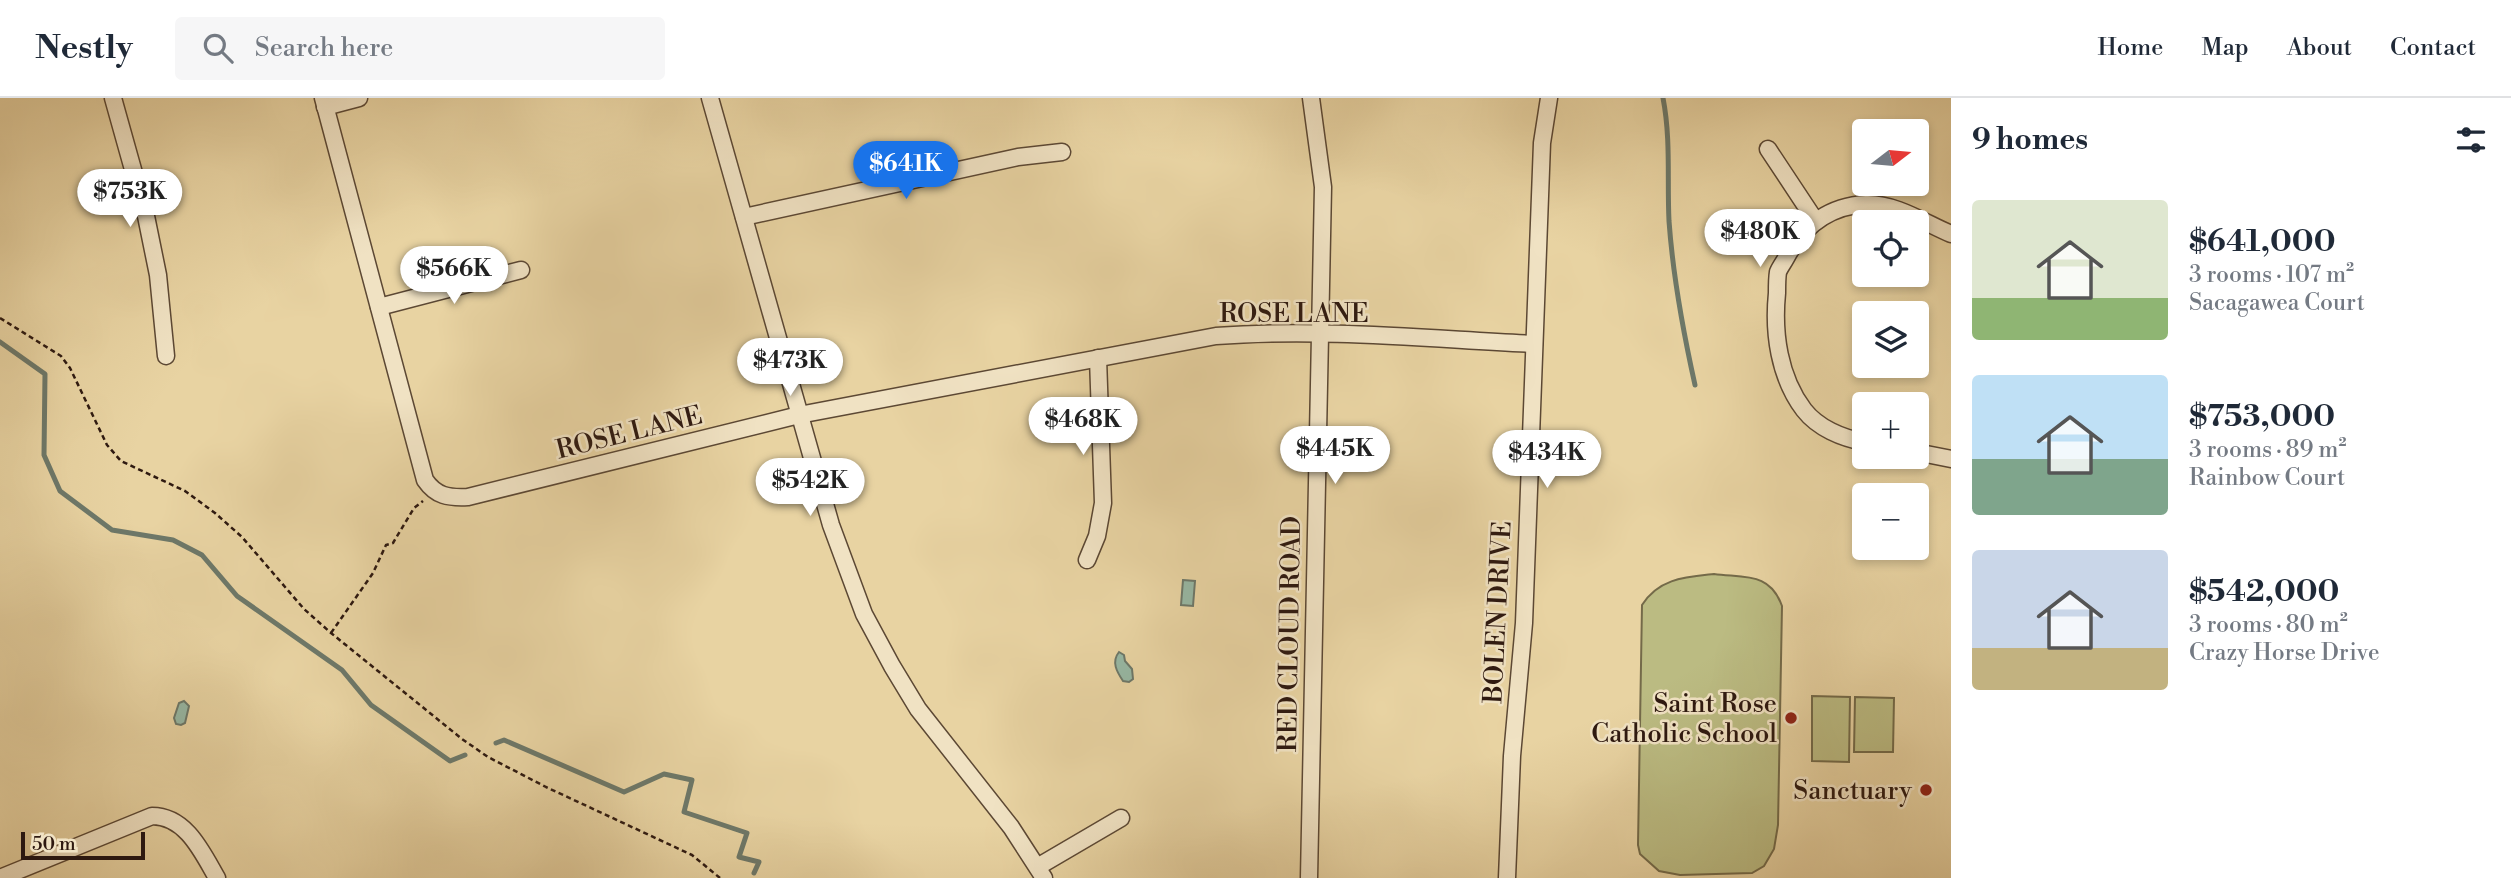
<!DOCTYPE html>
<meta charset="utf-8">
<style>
body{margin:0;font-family:"Libre Bodoni",serif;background:#f6f6f7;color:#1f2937;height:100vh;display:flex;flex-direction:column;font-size:26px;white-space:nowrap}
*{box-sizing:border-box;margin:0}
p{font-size:23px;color:#747a83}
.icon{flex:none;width:38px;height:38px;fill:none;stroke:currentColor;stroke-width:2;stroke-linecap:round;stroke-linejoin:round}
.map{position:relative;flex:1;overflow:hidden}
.sheet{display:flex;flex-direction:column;background:#fff;width:560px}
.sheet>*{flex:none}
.needle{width:46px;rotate:74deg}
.controls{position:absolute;left:1852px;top:21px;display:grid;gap:14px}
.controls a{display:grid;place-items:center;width:77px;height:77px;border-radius:7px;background:#fff;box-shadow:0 4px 10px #0003;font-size:35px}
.scale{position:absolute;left:21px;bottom:18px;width:124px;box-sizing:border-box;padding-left:7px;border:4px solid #2e1910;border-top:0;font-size:19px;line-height:24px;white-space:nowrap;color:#2e1910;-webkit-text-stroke:5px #f0e2c3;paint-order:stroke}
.price{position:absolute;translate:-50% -60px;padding:0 16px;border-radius:24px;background:#fff;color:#222;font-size:23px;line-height:46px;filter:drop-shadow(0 2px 4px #0008)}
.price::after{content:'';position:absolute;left:50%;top:42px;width:21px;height:16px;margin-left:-10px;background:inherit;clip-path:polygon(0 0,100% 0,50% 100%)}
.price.current{background:#1a73e8;color:#fff}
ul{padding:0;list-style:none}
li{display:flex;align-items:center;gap:21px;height:175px;padding:0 21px}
li span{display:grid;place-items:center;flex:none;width:196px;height:140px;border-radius:7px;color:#555}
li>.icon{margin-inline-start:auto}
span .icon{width:84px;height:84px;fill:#fffc;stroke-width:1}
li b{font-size:30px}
h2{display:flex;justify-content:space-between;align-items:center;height:84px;padding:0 21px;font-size:30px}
header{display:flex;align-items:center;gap:42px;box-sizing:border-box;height:98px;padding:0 35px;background:#fff;border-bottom:2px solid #e0e1e3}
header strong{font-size:33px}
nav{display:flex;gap:38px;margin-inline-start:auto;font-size:24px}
.search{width:490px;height:63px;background:#f6f6f7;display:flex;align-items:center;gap:18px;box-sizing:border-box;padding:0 24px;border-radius:7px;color:#747a83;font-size:26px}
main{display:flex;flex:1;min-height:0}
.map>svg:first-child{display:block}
.green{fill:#bbbb82;stroke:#746a49;stroke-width:2}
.water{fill:#97b8a4;stroke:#6d7869;stroke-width:2}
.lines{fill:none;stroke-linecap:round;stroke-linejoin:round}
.stream{stroke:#6d7869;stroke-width:5}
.minor-casing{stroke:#5c4834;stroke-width:19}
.path{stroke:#2e1910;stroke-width:2.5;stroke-dasharray:5 3.5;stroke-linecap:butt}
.minor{stroke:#f0e2c3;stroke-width:16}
.poi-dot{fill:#8f2418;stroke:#f0e2c3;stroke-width:2.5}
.labels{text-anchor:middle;stroke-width:5;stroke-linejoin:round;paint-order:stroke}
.street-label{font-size:26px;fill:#2e1910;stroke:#f0e2c3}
.poi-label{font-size:26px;fill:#2e1910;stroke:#f0e2c3;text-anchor:end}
</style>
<header>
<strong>Nestly</strong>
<div class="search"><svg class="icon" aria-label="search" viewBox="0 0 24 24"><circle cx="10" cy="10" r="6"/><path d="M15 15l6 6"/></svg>Search here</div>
<nav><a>Home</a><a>Map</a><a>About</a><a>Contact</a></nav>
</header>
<main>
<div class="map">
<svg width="1951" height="780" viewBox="0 0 1951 780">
<rect width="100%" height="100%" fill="#e8d3a2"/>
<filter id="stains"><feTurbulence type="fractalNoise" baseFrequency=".00286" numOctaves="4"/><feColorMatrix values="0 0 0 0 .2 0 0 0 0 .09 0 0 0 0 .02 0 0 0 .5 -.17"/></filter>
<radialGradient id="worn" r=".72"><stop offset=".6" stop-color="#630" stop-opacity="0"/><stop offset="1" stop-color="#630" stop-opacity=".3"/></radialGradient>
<g class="green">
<path d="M1714 476C1745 480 1770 474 1782 508L1778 727 1774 751 1764 768 1752 775 1680 777 1659 773 1640 756 1638 747 1642 507C1659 480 1686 479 1714 476Z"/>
<polygon points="1812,598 1850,599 1849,664 1812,663"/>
<polygon points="1855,599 1894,600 1893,654 1854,654"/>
</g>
<g class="water">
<polygon points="1183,482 1195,483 1193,508 1181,507"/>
<path d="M1119 554 1124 557 1125 563 1132 571 1133 581 1129 584 1123 583C1117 574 1111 564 1119 554Z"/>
<polygon points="184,603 189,608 185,625 181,627 176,626 174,620 179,605"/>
</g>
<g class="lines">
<g class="stream">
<path d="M1663 0C1671 41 1667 82 1669 123 1673 179 1683 233 1695 287"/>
<polyline points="0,244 45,276 44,357 60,393 112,432 173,442 202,457 237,498 342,572 371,607 450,663 465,657"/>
<polyline points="496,645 504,642 624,694 664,676 692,682 684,714 747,735 739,759 759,764 754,775"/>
</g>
<defs>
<g id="minor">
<polyline points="113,0 146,118 158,177 166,258"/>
<path d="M323 0 425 382C436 398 448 400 468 399L799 317 1216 238C1321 230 1429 241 1534 246"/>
<polyline points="710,0 831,427 864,516 892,568 918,611 1011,729 1044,780"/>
<polyline points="325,9 359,0"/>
<polyline points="1768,51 1815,122"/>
<polyline points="744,119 1018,59 1062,54"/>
<polyline points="379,209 521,172"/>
<path d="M1864 344C1842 340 1818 330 1804 312 1779 279 1773 235 1777 195 1777 188 1777 180 1778 174 1780 169 1784 164 1786 160 1803 128 1829 108 1866 106 1895 105 1925 125 1951 136"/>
<polyline points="1916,354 1951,361"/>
<polyline points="1087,462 1097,438 1103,405 1098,260"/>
<polyline points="1039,768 1121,720"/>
<path d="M0 780 152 718C186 718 202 754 217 780"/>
<polyline points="1309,780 1323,89 1311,0"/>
<polyline points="1507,780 1512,658 1524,525 1542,45 1549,0"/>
</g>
</defs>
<use href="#minor" class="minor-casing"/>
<g class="path">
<polyline points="0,220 61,258 70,270 107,347 121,363 185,393 215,415 242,439 304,511 331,535 462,641 488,659 546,689 692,757 720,780"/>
<polyline points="331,535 373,475 386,447 393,445 414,410 423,403"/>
</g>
<use href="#minor" class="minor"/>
</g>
<g class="poi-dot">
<circle cx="1791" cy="620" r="7"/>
<circle cx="1926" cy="692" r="7"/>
</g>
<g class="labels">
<g class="street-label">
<text x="1294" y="224">ROSE LANE</text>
<text transform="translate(629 334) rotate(-14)" y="9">ROSE LANE</text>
<text transform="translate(1497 514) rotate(-87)" y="9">BOLEN DRIVE</text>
<text transform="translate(1289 536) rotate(-89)" y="9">RED CLOUD ROAD</text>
</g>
<g class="poi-label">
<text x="1777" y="614">Saint Rose<tspan x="1777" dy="30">Catholic School</tspan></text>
<text x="1912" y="701">Sanctuary</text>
</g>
</g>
<rect width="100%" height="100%" filter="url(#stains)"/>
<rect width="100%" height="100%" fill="url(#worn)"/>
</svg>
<div class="controls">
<a><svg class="needle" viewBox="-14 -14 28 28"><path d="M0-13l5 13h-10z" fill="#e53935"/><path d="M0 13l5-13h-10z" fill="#747a83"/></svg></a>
<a><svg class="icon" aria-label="locate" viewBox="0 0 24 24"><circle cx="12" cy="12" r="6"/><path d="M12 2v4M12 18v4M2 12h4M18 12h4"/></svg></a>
<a><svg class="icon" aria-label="layers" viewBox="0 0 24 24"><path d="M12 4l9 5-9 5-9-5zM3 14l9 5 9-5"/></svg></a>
<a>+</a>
<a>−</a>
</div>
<div class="scale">50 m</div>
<b class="price current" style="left:906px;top:103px">$641K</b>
<b class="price" style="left:130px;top:131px">$753K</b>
<b class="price" style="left:1760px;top:171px">$480K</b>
<b class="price" style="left:454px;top:208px">$566K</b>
<b class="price" style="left:790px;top:300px">$473K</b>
<b class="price" style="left:1083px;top:359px">$468K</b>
<b class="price" style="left:1335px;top:388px">$445K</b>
<b class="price" style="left:1547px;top:392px">$434K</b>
<b class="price" style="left:810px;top:420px">$542K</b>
</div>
<section class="sheet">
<h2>9 homes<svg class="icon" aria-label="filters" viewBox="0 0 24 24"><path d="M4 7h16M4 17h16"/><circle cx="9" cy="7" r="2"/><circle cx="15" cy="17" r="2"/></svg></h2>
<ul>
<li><span style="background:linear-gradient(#dfe7d0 70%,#8fb573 0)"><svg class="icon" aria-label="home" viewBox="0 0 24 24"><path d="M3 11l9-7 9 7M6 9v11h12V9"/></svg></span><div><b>$641,000</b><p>3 rooms · 107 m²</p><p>Sacagawea Court</p></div></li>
<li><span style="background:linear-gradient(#bfe0f5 60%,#7fa58c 0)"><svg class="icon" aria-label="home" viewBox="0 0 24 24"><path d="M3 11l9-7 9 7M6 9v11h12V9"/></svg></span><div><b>$753,000</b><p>3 rooms · 89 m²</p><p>Rainbow Court</p></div></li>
<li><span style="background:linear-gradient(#c9d6e8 70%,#c2b280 0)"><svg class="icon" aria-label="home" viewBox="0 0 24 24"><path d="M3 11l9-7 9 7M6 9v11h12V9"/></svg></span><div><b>$542,000</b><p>3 rooms · 80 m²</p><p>Crazy Horse Drive</p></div></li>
</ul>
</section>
</main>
